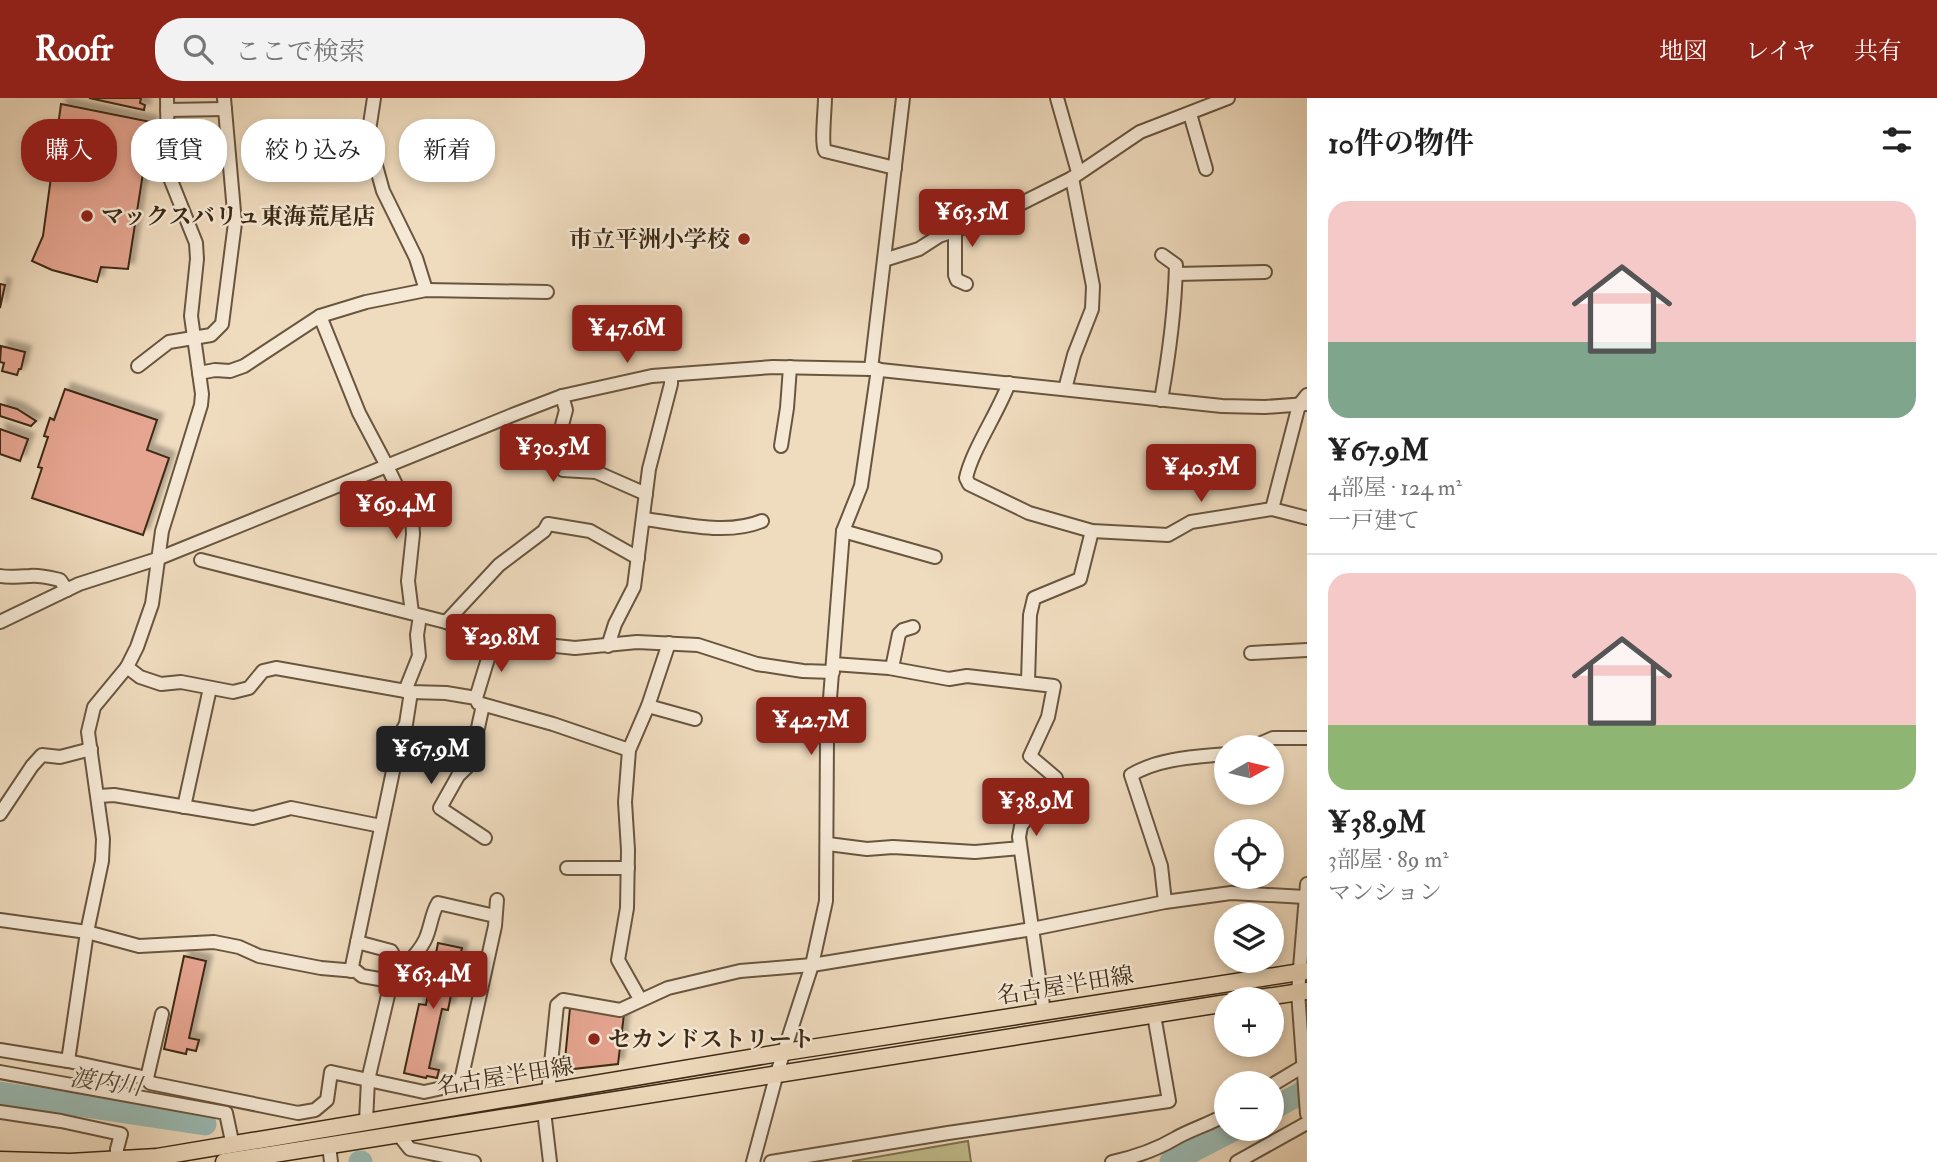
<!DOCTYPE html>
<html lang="ja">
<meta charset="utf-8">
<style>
body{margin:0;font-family:"IM FELL Double Pica","Noto Serif JP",serif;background:#f2f2f2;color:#222;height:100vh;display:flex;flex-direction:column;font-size:26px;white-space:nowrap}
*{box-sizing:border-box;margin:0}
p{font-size:23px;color:#767676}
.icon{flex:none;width:38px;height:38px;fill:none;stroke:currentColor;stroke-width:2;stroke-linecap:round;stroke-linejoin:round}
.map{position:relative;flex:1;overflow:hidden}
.details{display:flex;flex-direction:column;background:#fff;width:630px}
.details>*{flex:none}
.hud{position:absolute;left:21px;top:21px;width:665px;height:63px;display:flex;gap:14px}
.needle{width:46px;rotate:82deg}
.buttons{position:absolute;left:1214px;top:637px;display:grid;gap:14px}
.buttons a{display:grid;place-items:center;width:70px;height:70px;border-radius:50%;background:#fff;box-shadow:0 4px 10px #0003;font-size:35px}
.price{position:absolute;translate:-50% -60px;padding:0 16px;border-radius:7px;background:#8f2418;color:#fff;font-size:23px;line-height:46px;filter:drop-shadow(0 2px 4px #0008)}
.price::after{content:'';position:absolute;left:50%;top:42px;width:21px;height:16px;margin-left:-10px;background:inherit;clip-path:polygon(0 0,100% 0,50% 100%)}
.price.on{background:#222;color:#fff}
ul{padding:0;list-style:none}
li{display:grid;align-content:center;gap:14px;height:371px;padding:0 21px}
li+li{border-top:2px solid #e0e0e0}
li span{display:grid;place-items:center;height:217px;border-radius:21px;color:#555}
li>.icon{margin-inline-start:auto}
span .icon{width:126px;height:126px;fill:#fffc;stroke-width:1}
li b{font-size:30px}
h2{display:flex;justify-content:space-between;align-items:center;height:84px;padding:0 21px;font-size:30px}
.pill{padding:0 24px;border-radius:28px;background:#fff;box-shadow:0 4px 10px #0003;font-size:24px;line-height:63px}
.pill.on{background:#8f2418;color:#fff}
header{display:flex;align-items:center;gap:42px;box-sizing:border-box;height:98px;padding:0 35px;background:#8f2418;color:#fff}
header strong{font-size:33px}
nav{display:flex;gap:38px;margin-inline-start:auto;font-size:24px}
.search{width:490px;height:63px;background:#f2f2f2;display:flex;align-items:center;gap:18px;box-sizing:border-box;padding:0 24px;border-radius:28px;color:#767676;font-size:26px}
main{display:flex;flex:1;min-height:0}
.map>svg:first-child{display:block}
.green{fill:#c1bd8c;stroke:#7e7350;stroke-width:2}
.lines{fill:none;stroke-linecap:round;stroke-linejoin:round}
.river{stroke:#9abbb4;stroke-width:23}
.building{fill:#e6a591;stroke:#3c2915;stroke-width:2;filter:url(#shadow)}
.minor-casing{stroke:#69563f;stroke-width:16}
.major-casing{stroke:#3c2915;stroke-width:19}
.minor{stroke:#f5e8d5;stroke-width:12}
.major{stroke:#efdbbe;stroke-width:16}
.poi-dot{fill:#8f2418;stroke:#f5e8d5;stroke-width:2.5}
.labels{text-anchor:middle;stroke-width:5;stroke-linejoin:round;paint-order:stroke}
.poi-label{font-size:23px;font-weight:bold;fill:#3c2915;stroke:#f5e8d5;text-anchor:start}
.street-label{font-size:23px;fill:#3c2915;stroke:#f5e8d5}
.water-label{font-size:24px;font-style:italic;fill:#544e3d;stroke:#f5e8d5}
</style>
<header>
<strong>Roofr</strong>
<div class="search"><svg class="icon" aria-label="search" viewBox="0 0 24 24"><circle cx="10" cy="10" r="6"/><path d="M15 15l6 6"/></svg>ここで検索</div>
<nav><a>地図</a><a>レイヤ</a><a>共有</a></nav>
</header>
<main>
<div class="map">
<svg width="1307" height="1064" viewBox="0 0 1307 1064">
<defs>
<filter id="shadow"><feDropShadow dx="6" dy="-6" stdDeviation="2" flood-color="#0004"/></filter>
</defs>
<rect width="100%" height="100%" fill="#efdbbe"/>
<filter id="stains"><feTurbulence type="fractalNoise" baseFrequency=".00286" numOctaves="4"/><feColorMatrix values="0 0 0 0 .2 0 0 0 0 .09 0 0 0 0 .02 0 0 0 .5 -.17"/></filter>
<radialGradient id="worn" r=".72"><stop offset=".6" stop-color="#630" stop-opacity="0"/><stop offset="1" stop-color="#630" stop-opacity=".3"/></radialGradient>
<polygon class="green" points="968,1043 971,1064 853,1064 853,1063"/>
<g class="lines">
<g class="river">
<polyline points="0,995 205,1026"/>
<polyline points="1272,1011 1307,992"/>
<polyline points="360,1064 361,1064"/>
<polyline points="1171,1064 1235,1031"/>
</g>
</g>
<g class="building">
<polygon points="89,0 141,0 140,5 145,7 144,12"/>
<polygon points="61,6 151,24 128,171 101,169 97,184 52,172 32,163 43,138"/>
<polygon points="0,186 5,187 0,210"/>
<polygon points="1,248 25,254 21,271 19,271 17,277 2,273 4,265 0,264"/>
<polygon points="65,291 157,322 147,352 169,360 143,437 32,400 42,370 38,369 48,339 44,338 50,320 54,322"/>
<polygon points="0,306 17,311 36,323 31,328 0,318"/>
<polygon points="0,331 28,341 20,363 0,356"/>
<polygon points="438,845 462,850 455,879 464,881 463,889 453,887 448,912 442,911 429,970 439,972 437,980 427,978 426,980 404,975 419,906 426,907"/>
<polygon points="184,858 206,863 189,940 199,942 196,953 187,951 186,956 164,951"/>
<polygon points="570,910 624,916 618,966 564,972"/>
</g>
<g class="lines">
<defs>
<g id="minor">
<polyline points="374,0 368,39 383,93 416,160 426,192"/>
<path d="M825 0C825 12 821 45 825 53L895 70"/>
<polyline points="1057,0 1078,74"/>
<polyline points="167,12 225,11"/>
<polyline points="1190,16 1206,71"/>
<path d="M327 35C338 45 355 38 369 37"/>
<polyline points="955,132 955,177 957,182 966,186"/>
<polyline points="884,162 919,151 939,138 994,119 1072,80 1140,34 1228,0"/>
<polyline points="1176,176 1265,174"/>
<polyline points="320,218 359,315 387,368 412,420 413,436 408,483 412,515"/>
<polyline points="138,268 169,244 211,237 222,226 235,125 224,0"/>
<polyline points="871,271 903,0"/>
<polyline points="199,275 215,272 230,273 244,268 320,218 366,204 426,192 547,194"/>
<path d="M1009 285C998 315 972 352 966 380L969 386 1029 415 1092 433 1168 437 1191 424 1272 411 1307 420"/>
<polyline points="1065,291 1074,257 1092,211 1093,188 1072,80"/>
<polyline points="562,298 566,312 553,361 563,372 596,374 646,396"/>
<path d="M1161 302C1169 257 1175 213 1176 167L1162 157"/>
<polyline points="781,348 787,310 790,269"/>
<polyline points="1272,411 1299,307 1307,297"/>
<path d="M643 421C681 425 726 438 762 423"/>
<polyline points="843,433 935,459"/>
<polyline points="201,462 446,524 489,541 575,550 637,544 698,547 757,566 803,573 833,574"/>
<path d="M0 478C11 480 19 478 30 478 40 477 51 480 60 482L67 492"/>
<polyline points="0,524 79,486 157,461 515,316 562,298 652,278 773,269 871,271 1222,308 1265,309 1307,306"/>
<polyline points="446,524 499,467 544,433 548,426 590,433 638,460"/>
<polyline points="608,548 615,526 634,489 649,371 671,286 671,277"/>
<polyline points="1251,555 1307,552"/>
<polyline points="833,566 889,570 949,581 967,578 1054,588 1048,619 1030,658 1056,680 1021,728 1019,739 1044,914"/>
<polyline points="127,569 140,579 161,586 181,584 233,594 249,590 263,573 276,570 411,594 446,595 476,600 478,605 553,626 629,652"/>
<polyline points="892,570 899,536 903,532 913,529"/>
<polyline points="1028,583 1030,517 1034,500 1080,481 1092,433"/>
<polyline points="405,593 419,558 417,537 420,518"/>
<polyline points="476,600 494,541"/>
<polyline points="483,607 470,666 458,678 440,710 485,740"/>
<polyline points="648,608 695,621"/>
<polyline points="1252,649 1273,640 1307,640"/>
<polyline points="99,698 114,697 253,720 291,710 381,728"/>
<polyline points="184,709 210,590"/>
<polyline points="0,716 32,668 42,657 60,659 91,651"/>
<polyline points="828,746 867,751 893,749 975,754 1020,750"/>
<polyline points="567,770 628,770"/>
<polyline points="1307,786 1298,894 1307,1016"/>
<path d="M1165 804 1161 768 1131 677C1159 660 1195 659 1227 656"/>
<polyline points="0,822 87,834 139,848 214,844 239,849 259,858 321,870 356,873 362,878 385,882 389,893 368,982 366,1023"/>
<polyline points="357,844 391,853 395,860 405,867"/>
<polyline points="351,873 401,635 406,626 411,594"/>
<path d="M385 882C400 873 417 858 425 842 431 830 431 816 438 805L495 818"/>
<polyline points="640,901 618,862 627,810 628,752 625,704 629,652 648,608 669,545"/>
<polyline points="0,952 68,963 147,980 162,916"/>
<polyline points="68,963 87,834 102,763 103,741 88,634 94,609 127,569 137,549 152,506 162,433 201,307 202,296 191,218 197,161 196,145 170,80 168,65 167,0"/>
<polyline points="0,974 226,1015 233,1048"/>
<polyline points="147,980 150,985 298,1015 315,1012 327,1002 331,974 424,994 456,987 462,978 495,828 497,802"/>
<polyline points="1272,987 1307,966"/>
<polyline points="548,995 557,907 563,902 620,912 668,890 740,873 812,867 1032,831 1165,804 1231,795 1305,799"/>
<polyline points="544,1013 550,1064"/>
<polyline points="0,1014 61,1023 121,1036 117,1051 117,1061"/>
<polyline points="398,1036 410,1051 474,1064"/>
<polyline points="329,1047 331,1064"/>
<polyline points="753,1064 777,975 812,867 826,803 827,639 843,433 861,388 878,271"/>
<polyline points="771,1064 948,1035 1169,1003 1154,917"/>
<path d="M1112 1064C1135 1059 1156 1052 1176 1040 1192 1031 1210 1026 1227 1016"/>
<polyline points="1237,1064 1307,1025"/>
</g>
<g id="major">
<polyline points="1253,901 1307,893"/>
<polyline points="0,1062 70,1064 157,1059 785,954 1307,873"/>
<polyline points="224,1064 1227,905"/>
</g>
</defs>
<use href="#minor" class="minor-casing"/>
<use href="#major" class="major-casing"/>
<use href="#minor" class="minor"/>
<use href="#major" class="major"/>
</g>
<g class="poi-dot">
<circle cx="87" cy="118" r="7"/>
<circle cx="744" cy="141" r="7"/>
<circle cx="594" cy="941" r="7"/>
</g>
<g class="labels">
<g class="poi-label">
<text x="101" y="126">マックスバリュ東海荒尾店</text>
<text x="730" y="149" text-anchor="end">市立平洲小学校</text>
<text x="608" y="949">セカンドストリート</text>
</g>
<g class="street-label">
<text transform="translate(1065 887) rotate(-9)" y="8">名古屋半田線</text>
<text transform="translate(505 978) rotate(-9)" y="8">名古屋半田線</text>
</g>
<g class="water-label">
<text transform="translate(106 984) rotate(8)" y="8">渡内川</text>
</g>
</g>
<rect width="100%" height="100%" filter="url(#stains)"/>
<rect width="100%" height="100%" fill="url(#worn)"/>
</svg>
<div class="buttons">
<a><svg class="needle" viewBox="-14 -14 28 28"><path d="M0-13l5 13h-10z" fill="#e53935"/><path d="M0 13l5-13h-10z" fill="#767676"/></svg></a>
<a><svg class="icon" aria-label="locate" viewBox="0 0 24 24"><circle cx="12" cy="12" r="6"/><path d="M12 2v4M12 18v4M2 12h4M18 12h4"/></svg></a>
<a><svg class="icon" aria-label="layers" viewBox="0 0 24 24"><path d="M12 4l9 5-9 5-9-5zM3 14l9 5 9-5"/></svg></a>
<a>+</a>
<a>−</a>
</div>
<b class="price" style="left:972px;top:151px">¥63.5M</b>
<b class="price" style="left:627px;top:267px">¥47.6M</b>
<b class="price" style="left:553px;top:386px">¥30.5M</b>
<b class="price" style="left:1201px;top:406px">¥40.5M</b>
<b class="price" style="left:396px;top:443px">¥69.4M</b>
<b class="price" style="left:501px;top:576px">¥29.8M</b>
<b class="price" style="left:811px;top:659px">¥42.7M</b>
<b class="price on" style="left:431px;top:688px">¥67.9M</b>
<b class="price" style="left:1036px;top:740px">¥38.9M</b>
<b class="price" style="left:433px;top:913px">¥63.4M</b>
<div class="hud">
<a class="pill on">購入</a>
<a class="pill">賃貸</a>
<a class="pill">絞り込み</a>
<a class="pill">新着</a>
</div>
</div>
<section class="details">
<h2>10件の物件<svg class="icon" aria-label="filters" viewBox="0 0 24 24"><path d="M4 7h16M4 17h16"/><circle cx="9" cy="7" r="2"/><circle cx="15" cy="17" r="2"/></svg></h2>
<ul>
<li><span style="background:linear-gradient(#f6c9c9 65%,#7fa58c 0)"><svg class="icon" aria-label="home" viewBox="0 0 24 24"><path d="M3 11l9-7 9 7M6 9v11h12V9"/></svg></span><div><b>¥67.9M</b><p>4部屋 · 124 m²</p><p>一戸建て</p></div></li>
<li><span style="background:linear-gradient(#f6c9c9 70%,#8fb573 0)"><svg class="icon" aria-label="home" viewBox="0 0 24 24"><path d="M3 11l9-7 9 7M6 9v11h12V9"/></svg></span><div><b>¥38.9M</b><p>3部屋 · 89 m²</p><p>マンション</p></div></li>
</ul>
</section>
</main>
